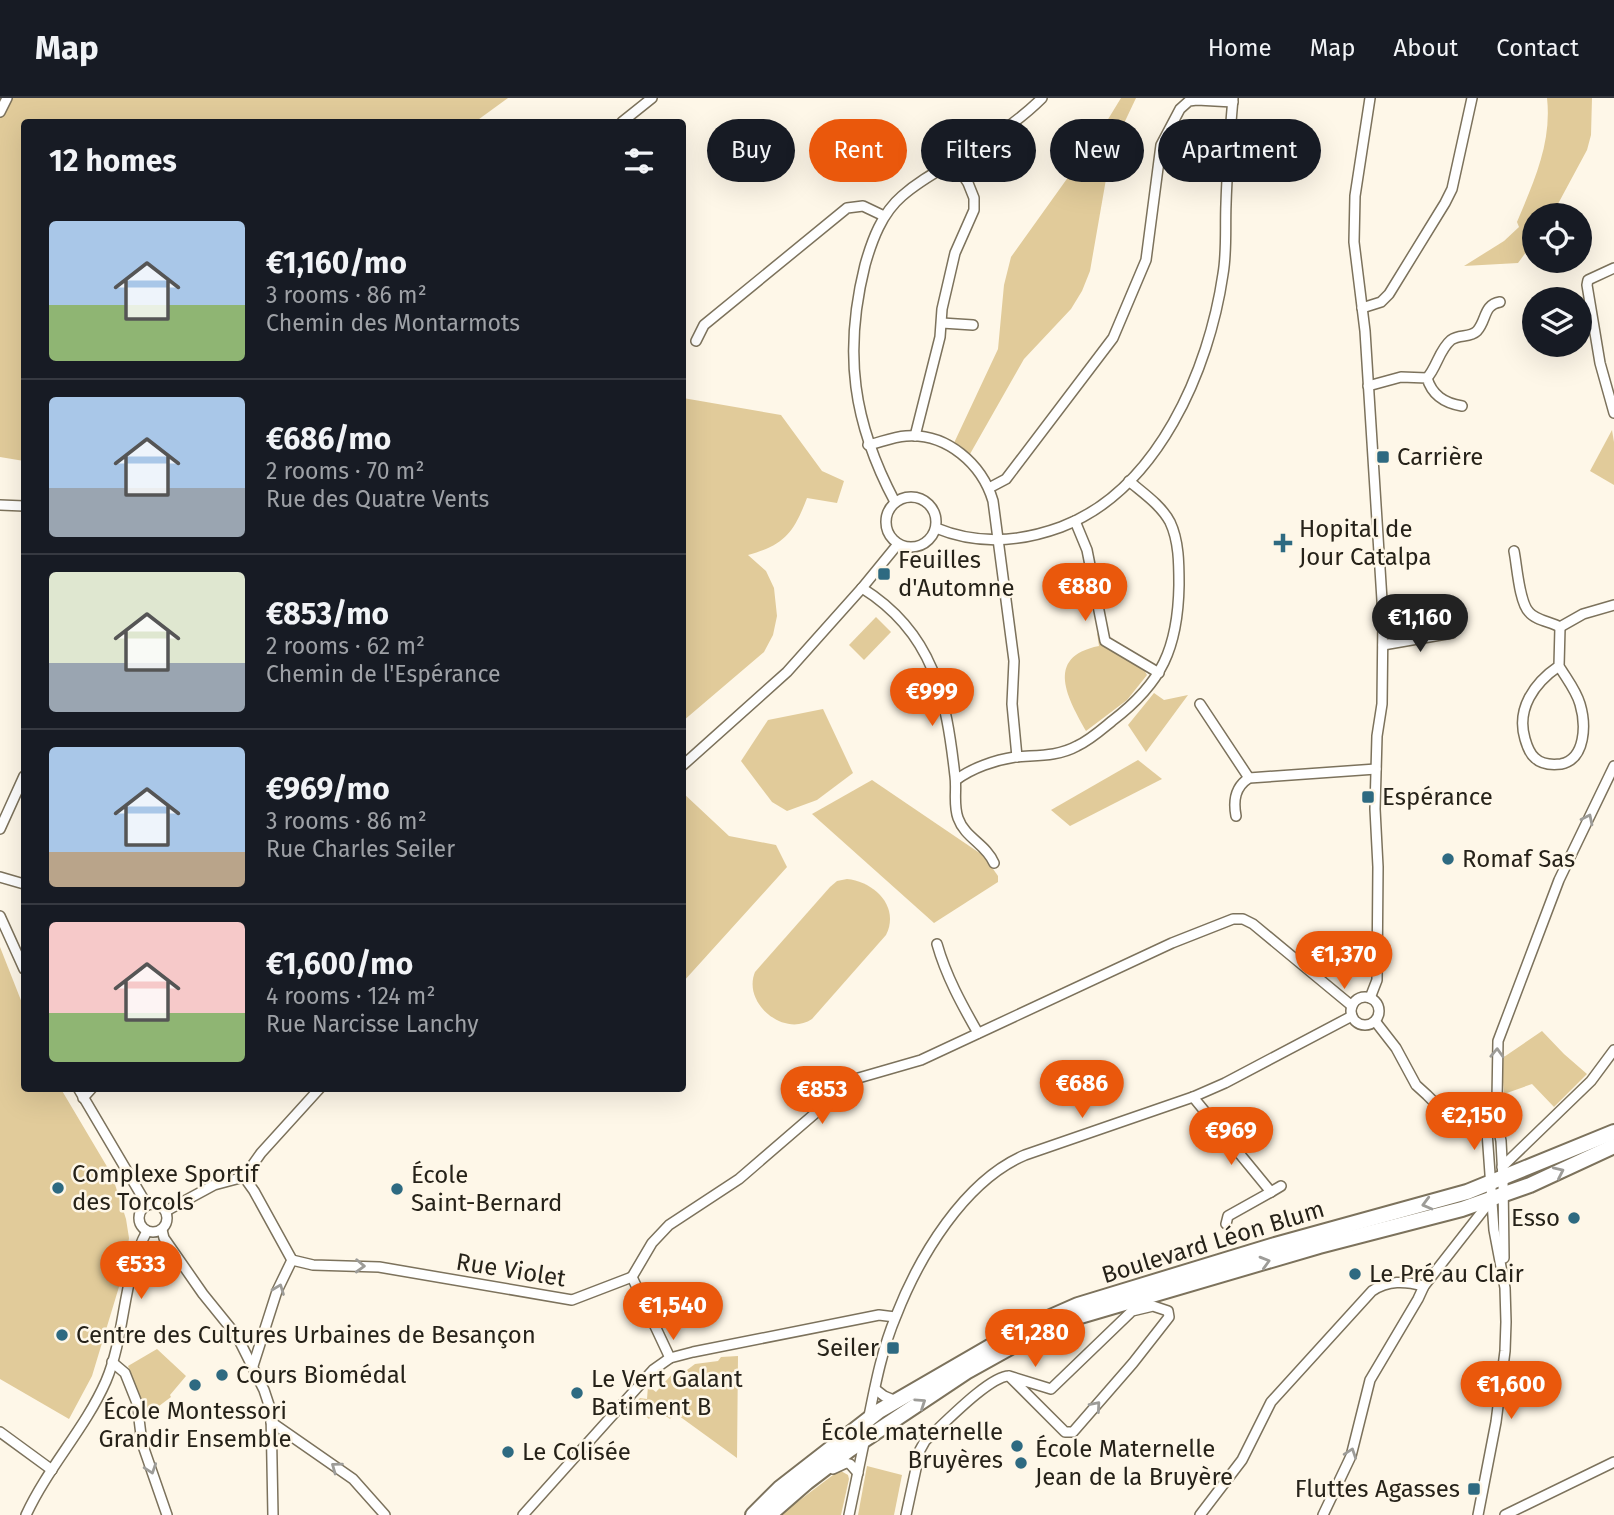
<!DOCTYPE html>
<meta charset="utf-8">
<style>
body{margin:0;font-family:"Fira Sans",sans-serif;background:#242831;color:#f1f3f6;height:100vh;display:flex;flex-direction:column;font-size:26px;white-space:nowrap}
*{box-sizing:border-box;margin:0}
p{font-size:23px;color:#9ea1a6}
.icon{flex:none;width:38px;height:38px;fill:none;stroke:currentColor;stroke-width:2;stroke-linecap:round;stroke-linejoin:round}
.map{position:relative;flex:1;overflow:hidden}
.sheet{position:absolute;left:21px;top:21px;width:665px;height:973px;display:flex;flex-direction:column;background:#171b24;border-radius:7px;box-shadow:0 7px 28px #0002}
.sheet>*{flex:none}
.banner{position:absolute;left:707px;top:21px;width:665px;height:63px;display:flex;gap:14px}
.controls{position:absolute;left:1522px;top:105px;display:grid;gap:14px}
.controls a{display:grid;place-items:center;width:70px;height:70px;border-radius:50%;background:#171b24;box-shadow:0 7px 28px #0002;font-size:35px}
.price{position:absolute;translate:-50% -60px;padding:0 16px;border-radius:24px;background:#ea580c;color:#fff;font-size:23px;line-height:46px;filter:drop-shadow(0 2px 4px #0008)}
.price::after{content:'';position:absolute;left:50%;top:42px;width:21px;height:16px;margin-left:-10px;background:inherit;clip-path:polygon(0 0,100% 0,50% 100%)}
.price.active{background:#222;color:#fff}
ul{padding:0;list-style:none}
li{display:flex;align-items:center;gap:21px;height:175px;padding:0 28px}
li+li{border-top:2px solid #363941}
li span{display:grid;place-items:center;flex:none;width:196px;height:140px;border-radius:7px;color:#555}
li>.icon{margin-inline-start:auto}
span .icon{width:84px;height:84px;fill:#fffc;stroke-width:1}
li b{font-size:30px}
h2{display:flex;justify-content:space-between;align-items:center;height:84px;padding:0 28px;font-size:30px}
.pill{padding:0 24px;border-radius:32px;background:#171b24;box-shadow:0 7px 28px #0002;font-size:24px;line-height:63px}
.pill.active{background:#ea580c;color:#fff}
header{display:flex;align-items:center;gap:42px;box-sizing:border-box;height:98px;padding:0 35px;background:#171b24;border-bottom:2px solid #363941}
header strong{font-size:33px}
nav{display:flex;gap:38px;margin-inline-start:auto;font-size:24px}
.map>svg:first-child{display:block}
.green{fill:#e1cb9a}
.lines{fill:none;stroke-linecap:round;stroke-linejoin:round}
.minor-casing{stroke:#7c725c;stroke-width:12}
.primary-casing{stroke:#7c725c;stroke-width:18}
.minor{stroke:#fff;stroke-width:9}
.primary{stroke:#fff;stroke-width:14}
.oneway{stroke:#9d9c98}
.poi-dot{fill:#2e6a81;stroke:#fef7e8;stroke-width:2.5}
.labels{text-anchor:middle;stroke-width:5;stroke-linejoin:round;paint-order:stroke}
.poi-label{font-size:24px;fill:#262219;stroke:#fef7e8;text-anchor:start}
.street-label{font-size:24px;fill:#262219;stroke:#fef7e8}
</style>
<header>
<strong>Map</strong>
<nav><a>Home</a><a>Map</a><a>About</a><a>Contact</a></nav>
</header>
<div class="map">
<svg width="1614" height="1417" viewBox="0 0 1614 1417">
<rect width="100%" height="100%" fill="#fef7e8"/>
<g class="green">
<polygon points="0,0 508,0 475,24 24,24 24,363 0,359"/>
<polygon points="1121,0 1136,0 1118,38 1109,64 1090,173 1082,193 1071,211 1024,261 970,356 954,345 998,251 1004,187 1011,159 1099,36"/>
<path d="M1547 0H1592L1591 37 1587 52 1552 117H1535V142L1518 165 1464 168 1504 143 1519 129 1517 124C1534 83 1552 45 1547 0Z"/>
<path d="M683 300 781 317 822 373 844 383 837 405 807 400C794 434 785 447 748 457L766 473 774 490 777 518 773 537 764 554 683 623Z"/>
<polygon points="1612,332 1614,344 1614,387 1590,373"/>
<polygon points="876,519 891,534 864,562 849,547"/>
<path d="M1097 535 1106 550 1144 572 1147 577 1127 602 1086 633C1069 602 1043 559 1099 548Z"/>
<polygon points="1154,595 1164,602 1188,597 1146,654 1128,627"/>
<polygon points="823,611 853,675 817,702 787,713 772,704 741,663 768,622"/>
<polygon points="1138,662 1162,681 1070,728 1051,712"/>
<polygon points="872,682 984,758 998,778 998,784 934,825 812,716"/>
<polygon points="682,694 729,738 776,747 787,769 683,884"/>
<path d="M847 781C875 784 900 809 886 837L812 921C784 940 742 905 755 874L830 789 837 783Z"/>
<polygon points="0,849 24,910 24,990 61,991 112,1077 126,1121 129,1140 125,1169 92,1278 69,1321 0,1281"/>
<polygon points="1542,933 1564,956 1587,976 1554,1009 1532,986 1504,996 1501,961"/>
<polygon points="157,1251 186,1278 170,1297 171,1299 147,1317 128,1268"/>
<polygon points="738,1258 737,1360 675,1315 670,1321 657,1312 649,1321 634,1306 640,1300 647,1301 648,1288 656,1294 674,1274 679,1278 695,1266 718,1263 721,1259"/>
<polygon points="867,1368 902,1377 894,1417 858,1417"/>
<polygon points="841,1373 848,1377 849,1381 841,1417 780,1417 837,1374"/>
</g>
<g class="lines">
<defs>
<g id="minor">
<polyline points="1370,0 1355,98 1354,144 1365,233 1383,518 1382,606 1377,638 1375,711 1378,769 1377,882 1370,900"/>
<polyline points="0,14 7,0"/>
<polyline points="622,24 652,0"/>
<polyline points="1614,170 1588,182 1587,187 1600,265 1614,315"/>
<polyline points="1362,210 1381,204 1389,196 1445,105 1452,91 1472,0"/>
<polyline points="942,225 973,227"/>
<polyline points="696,243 704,227 847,110 863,108 884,118"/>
<path d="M1427 280C1437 269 1439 252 1451 242 1459 236 1470 240 1477 233 1487 222 1483 207 1500 204"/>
<path d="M1368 288 1401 279 1427 280C1432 297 1444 305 1462 308"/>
<polyline points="915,338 940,239 942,211 955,155 974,112 974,100 968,85 954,63"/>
<path d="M868 347C881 344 893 339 906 338 947 335 982 366 993 403L1014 563 1012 606 1017 659"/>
<polyline points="989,390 1006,381 1113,240 1146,162 1161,47 1180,11 1189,3 1197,2 1233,4"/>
<circle cx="911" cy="424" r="25"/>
<path d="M895 404C853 325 843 255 865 167 872 142 882 115 902 98 919 83 936 74 955 63 985 45 1017 25 1042 0"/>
<polyline points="0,407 24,408"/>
<polyline points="1075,423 1087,452 1105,543 1159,575"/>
<path d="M936 430C977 447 1020 444 1061 429 1158 392 1209 272 1223 176 1227 153 1225 129 1226 106 1227 71 1230 35 1233 0"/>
<path d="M1514 453C1517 467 1519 504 1529 514 1535 522 1551 524 1560 529L1583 516 1614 507"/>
<path d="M862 490C934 535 946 599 955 678 957 692 953 706 958 720 965 740 986 746 994 765"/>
<polyline points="1383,547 1452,535"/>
<path d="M1559 568C1566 580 1576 592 1580 606 1586 626 1586 661 1561 666 1552 667 1542 667 1535 660 1530 656 1527 648 1525 641 1516 611 1534 585 1559 568L1560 529"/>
<polyline points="1200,606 1249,680"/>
<polyline points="682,668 787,574 862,490 898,446"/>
<path d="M956 682C972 670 995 662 1015 659 1036 657 1057 659 1077 648 1090 642 1101 632 1112 623 1162 585 1178 550 1179 487 1179 466 1179 443 1170 424 1161 407 1143 395 1129 383"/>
<path d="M1236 718C1233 702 1235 689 1249 680L1376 671"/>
<polyline points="0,731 24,678"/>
<polyline points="0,779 24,786"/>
<polyline points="0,818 24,871"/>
<path d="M937 846C946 878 962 907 978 935"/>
<circle cx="1365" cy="913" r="14"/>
<polyline points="1375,923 1396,950 1416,987 1427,997 1433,1003 1452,1009 1478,1014 1498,1029 1501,1043 1503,1081 1504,1160"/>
<polyline points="78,990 147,1107"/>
<polyline points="1193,999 1271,1094 1228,1118 1226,1126"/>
<polyline points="83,1000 92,990"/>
<polyline points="1486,1020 1497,1002 1498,943 1559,782 1614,668"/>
<polyline points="1502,1069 1591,983 1614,952"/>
<polyline points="244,1079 254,1093 292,1162"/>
<polyline points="1271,1094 1281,1088"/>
<circle cx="153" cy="1120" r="14"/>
<polyline points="166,1113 214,1087 244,1079 261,1055 320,990"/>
<polyline points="162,1132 164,1140 203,1196 237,1238 264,1292 271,1313 273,1417"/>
<polyline points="292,1162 313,1167 379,1169 572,1202 632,1179"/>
<polyline points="632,1179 652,1145 669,1127 739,1081 855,981 921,962 1172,845 1233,821 1243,821 1253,826 1352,908"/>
<polyline points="632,1179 670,1260"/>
<polyline points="112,1264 125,1275 137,1305 142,1345 167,1417"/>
<polyline points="253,1268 277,1193 292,1162"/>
<polyline points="875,1291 884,1298 896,1303"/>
<path d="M868 1323C875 1288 882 1251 896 1218 919 1159 964 1083 1025 1057L1193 999 1225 985 1352 918"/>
<polyline points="271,1324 353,1381 385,1417"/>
<polyline points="0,1334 52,1372"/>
<polyline points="833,1371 846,1365 850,1366 858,1375"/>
<path d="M26 1417C48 1369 85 1331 106 1283 126 1236 122 1179 147 1133"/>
<polyline points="523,1417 653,1272 670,1260 693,1254 879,1217 895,1219"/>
<polyline points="849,1417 865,1340"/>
<path d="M906 1417 920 1352 925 1343C942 1328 989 1278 1009 1278L1065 1334H1073L1133 1265 1169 1219 1168 1213 1153 1208 1132 1213 1051 1291 1009 1278"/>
<path d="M1200 1417 1242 1362 1271 1304 1372 1193C1388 1182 1405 1183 1424 1188"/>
<polyline points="1323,1417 1351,1358 1370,1282 1418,1201 1424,1188 1492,1101"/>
<polyline points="1478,1417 1496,1324 1505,1253 1506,1224 1505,1190 1494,1132 1486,1020"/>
<polyline points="1505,1417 1614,1364"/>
</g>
<g id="primary">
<polyline points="753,1417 780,1390 879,1313 1012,1236 1078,1207 1275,1147 1467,1094 1614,1034"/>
<polyline points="769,1417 807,1384 849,1352 966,1274 1016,1246 1080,1218 1319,1148 1462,1111 1530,1087 1614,1048"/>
</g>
</defs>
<use href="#minor" class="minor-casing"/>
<use href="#primary" class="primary-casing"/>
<use href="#minor" class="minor"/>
<use href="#primary" class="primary"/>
</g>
<defs><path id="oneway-chevron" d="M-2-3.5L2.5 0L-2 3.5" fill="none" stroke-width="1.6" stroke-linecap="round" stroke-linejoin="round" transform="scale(1.75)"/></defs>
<g class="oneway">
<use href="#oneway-chevron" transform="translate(1588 721) rotate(-64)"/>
<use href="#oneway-chevron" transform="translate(1497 955) rotate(-88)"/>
<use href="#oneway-chevron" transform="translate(1559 1074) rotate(-25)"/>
<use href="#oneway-chevron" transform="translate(1427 1106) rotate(165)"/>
<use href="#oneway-chevron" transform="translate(1265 1164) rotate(-16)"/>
<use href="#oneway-chevron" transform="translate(360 1168) rotate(2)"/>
<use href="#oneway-chevron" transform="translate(279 1191) rotate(-69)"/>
<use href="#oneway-chevron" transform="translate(921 1305) rotate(-34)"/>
<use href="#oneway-chevron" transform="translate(1096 1308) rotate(-49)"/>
<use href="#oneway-chevron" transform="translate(1351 1355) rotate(-71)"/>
<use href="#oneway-chevron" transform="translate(336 1369) rotate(-144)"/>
<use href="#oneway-chevron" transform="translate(151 1371) rotate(71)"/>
</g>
<g class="poi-dot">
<rect x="1376" y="352" width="14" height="14" rx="3.5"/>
<path d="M1279.5 434.5h7v7h7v7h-7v7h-7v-7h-7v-7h7z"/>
<rect x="877" y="469" width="14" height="14" rx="3.5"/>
<rect x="1361" y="692" width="14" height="14" rx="3.5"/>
<circle cx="1448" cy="761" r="7"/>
<circle cx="58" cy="1090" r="7"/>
<circle cx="397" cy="1091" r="7"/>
<circle cx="1574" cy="1120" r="7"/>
<circle cx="1355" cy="1176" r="7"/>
<circle cx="62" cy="1237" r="7"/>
<rect x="886" y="1243" width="14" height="14" rx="3.5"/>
<circle cx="222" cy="1277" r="7"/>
<circle cx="195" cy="1287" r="7"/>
<circle cx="577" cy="1295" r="7"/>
<circle cx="1017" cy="1348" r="7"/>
<circle cx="508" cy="1354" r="7"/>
<circle cx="1021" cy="1365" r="7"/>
<rect x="1467" y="1384" width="14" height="14" rx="3.5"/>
</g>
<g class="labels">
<g class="poi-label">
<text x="1397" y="367">Carrière</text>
<text x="1299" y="439">Hopital de<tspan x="1299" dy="28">Jour Catalpa</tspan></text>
<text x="898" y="470">Feuilles<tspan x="898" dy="28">d'Automne</tspan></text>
<text x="1382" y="707">Espérance</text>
<text x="1462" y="769">Romaf Sas</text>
<text x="72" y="1084">Complexe Sportif<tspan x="72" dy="28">des Torcols</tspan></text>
<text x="411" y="1085">École<tspan x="411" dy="28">Saint-Bernard</tspan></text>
<text x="1560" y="1128" text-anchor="end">Esso</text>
<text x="1369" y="1184">Le Pré au Clair</text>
<text x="76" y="1245">Centre des Cultures Urbaines de Besançon</text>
<text x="879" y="1258" text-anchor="end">Seiler</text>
<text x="236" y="1285">Cours Biomédal</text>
<text x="591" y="1289">Le Vert Galant<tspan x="591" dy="28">Batiment B</tspan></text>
<text x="195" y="1321" text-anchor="middle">École Montessori<tspan x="195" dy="28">Grandir Ensemble</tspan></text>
<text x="1003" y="1342" text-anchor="end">École maternelle<tspan x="1003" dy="28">Bruyères</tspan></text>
<text x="1035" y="1359">École Maternelle<tspan x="1035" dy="28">Jean de la Bruyère</tspan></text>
<text x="522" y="1362">Le Colisée</text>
<text x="1460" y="1399" text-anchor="end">Fluttes Agasses</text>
</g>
<g class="street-label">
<text transform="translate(1213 1144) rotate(-17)" y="8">Boulevard Léon Blum</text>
<text transform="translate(511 1172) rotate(9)" y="8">Rue Violet</text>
</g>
</g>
</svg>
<div class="controls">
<a><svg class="icon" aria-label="locate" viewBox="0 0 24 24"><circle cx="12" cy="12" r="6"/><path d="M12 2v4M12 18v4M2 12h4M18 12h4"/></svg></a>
<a><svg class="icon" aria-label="layers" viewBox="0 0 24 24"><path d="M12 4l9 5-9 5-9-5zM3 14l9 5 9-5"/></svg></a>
</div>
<b class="price" style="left:1085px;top:525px">€880</b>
<b class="price active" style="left:1420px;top:556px">€1,160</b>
<b class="price" style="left:932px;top:630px">€999</b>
<b class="price" style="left:1344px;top:893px">€1,370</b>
<b class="price" style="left:1082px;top:1022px">€686</b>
<b class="price" style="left:822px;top:1028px">€853</b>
<b class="price" style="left:1474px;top:1054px">€2,150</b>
<b class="price" style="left:1231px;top:1069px">€969</b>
<b class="price" style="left:141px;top:1203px">€533</b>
<b class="price" style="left:673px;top:1244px">€1,540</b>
<b class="price" style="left:1035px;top:1271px">€1,280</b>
<b class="price" style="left:1511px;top:1323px">€1,600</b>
<div class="banner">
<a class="pill">Buy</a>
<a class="pill active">Rent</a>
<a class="pill">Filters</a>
<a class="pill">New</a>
<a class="pill">Apartment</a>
</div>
<section class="sheet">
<h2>12 homes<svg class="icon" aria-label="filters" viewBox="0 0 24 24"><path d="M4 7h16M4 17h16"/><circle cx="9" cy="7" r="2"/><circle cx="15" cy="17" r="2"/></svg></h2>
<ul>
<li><span style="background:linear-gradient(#a9c7e8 60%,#8fb573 0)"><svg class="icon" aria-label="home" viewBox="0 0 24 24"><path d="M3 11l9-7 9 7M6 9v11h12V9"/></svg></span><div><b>€1,160/mo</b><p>3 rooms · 86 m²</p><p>Chemin des Montarmots</p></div></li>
<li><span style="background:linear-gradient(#a9c7e8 65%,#9aa5b1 0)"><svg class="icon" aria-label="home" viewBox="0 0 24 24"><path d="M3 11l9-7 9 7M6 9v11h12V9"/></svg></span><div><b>€686/mo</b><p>2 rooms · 70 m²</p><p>Rue des Quatre Vents</p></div></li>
<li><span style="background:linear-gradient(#dfe7d0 65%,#9aa5b1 0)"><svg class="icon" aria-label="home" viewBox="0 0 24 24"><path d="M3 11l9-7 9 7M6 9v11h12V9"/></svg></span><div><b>€853/mo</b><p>2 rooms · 62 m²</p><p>Chemin de l'Espérance</p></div></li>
<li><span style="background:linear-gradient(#a9c7e8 75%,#b9a48a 0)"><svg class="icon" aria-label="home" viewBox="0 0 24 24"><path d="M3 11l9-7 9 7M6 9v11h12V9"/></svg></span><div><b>€969/mo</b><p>3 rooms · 86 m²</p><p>Rue Charles Seiler</p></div></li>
<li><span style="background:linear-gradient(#f6c9c9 65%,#8fb573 0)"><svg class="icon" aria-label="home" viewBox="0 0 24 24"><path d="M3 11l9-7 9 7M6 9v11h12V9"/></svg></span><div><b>€1,600/mo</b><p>4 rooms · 124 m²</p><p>Rue Narcisse Lanchy</p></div></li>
</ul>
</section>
</div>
